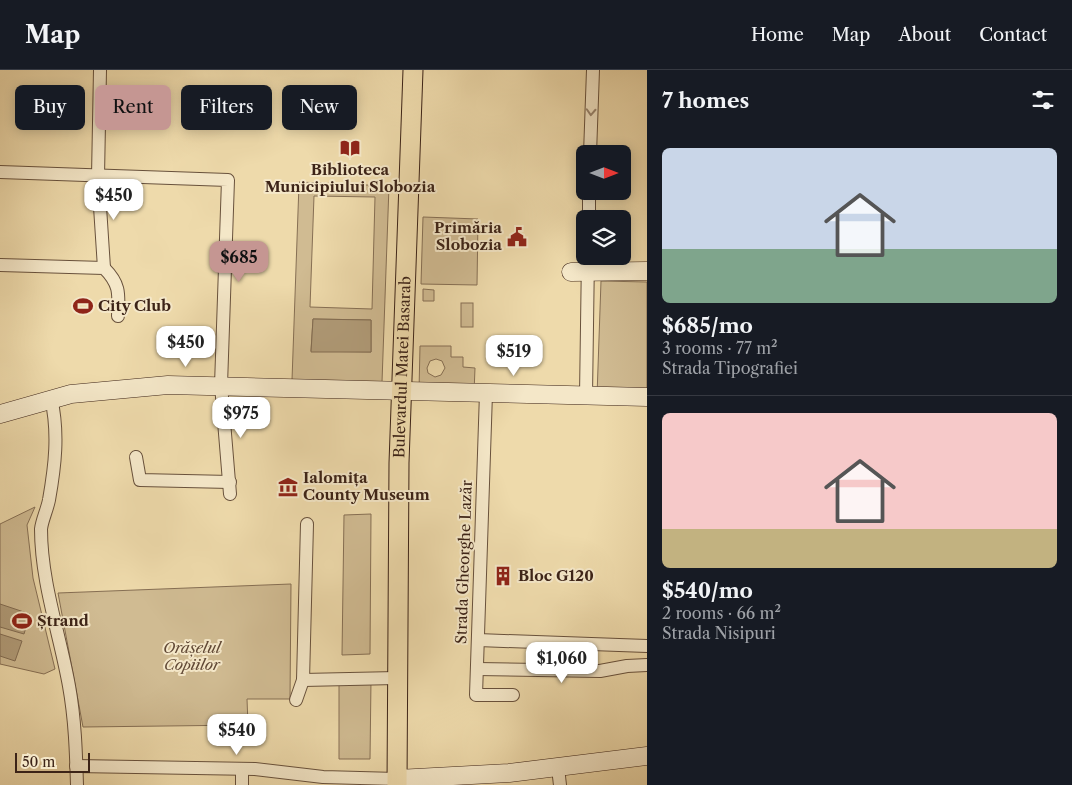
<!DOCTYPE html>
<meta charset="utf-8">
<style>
body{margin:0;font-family:"Libre Caslon Text",serif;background:#20242c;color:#f1f3f6;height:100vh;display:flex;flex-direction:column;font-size:19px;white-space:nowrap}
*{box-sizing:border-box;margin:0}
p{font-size:16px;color:#9ea1a6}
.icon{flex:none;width:28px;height:28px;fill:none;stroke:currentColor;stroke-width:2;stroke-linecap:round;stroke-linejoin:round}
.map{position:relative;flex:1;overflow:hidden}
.sheet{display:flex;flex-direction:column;background:#171b24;width:425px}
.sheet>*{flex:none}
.banner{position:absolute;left:15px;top:15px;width:475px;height:45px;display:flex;gap:10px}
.needle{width:32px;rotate:90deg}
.buttons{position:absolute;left:576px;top:75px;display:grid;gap:10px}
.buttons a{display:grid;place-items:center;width:55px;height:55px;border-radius:8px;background:#171b24;box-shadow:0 2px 12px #0003;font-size:25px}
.scale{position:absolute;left:15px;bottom:12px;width:75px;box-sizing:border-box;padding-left:5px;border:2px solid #3c2317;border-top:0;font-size:14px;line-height:18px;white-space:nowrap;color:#3c2317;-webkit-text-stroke:4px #f4e7c8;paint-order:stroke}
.price{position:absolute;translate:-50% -42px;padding:0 11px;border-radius:10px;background:#fff;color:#222;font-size:16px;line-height:32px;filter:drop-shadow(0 1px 2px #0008)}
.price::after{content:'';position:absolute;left:50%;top:30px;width:15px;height:11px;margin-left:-8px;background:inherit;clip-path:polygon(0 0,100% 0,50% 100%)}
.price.active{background:#c59692;color:#111}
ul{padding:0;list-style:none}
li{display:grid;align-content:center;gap:10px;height:265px;padding:0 15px}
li+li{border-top:1px solid #363941}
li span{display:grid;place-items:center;height:155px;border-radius:8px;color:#555}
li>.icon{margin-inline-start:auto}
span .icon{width:90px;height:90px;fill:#fffc;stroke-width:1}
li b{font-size:21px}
h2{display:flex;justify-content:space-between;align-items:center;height:60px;padding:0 15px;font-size:21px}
.pill{padding:0 18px;border-radius:8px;background:#171b24;box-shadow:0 2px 12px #0003;font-size:18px;line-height:45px}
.pill.active{background:#c59692;color:#111}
header{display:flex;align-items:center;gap:30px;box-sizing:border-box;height:70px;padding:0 25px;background:#171b24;border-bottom:1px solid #363941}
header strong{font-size:24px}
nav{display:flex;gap:28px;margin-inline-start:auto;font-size:18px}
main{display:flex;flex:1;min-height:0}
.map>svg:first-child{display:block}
.green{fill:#d0bb92;stroke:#866f54;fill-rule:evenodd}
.water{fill:#b19c79;stroke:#826c52}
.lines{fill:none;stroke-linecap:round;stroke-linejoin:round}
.street-casing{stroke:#68513c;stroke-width:14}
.secondary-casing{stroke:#3c2317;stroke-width:19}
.primary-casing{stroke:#3c2317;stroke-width:21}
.street{stroke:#f4e7c8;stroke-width:12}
.secondary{stroke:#f4e7c8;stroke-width:18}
.primary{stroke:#eedaab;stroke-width:19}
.oneway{stroke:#988570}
.labels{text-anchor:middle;stroke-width:4;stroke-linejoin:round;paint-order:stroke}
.poi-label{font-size:15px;font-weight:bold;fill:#3c2317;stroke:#f4e7c8;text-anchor:start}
.street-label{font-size:15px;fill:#3c2317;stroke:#f4e7c8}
.park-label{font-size:15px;font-style:italic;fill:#614936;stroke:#f4e7c8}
</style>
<header>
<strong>Map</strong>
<nav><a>Home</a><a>Map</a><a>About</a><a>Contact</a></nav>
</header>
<main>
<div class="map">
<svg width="647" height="715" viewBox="0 0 647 715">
<rect width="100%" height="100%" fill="#eedaab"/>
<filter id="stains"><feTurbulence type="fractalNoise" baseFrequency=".004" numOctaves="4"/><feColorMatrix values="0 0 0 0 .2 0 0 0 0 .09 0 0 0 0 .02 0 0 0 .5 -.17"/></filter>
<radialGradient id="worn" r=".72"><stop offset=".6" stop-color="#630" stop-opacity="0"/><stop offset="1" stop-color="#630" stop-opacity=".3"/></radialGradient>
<g class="green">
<path d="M299 112 389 116 382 312 292 310 299 114 306 119ZM314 126 375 127 372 239 310 237ZM313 249 371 250V282L311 281Z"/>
<polygon points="423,147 478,149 477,215 421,214"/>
<polygon points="601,211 647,212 647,327 597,326"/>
<polygon points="423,219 434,220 434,231 423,231"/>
<rect x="461" y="233" width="12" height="24"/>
<path d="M420 276H451V287H463V297L475 298 474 323 419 321ZM436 289 442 291 445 298 441 305 435 307 428 303 427 298 430 291Z"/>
<polygon points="35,437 27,455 33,508 55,599 44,604 0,594 0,454"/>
<polygon points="371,444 370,584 342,585 344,445"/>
<polygon points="291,514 290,629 247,629 248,655 83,657 58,523"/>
<polygon points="339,609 371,610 370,689 339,689"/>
</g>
<g class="water">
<polygon points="313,249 371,250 371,282 311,282"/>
<polygon points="0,534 30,544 24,564 0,557"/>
<polygon points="0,564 22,571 15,591 0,586"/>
</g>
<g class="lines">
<defs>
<g id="street">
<polyline points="100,0 98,106 104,198"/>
<polyline points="590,84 593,0"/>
<polyline points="0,102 228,110 221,315 230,424"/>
<polyline points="589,149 589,121"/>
<path d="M0 195 104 198C120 214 119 223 118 246"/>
<polyline points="486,323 476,625 513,625"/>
<polyline points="586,325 588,186"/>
<path d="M51 328C59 363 55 396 49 430 47 440 42 450 41 459 41 512 60 565 69 616 75 649 76 682 77 715"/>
<polyline points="136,387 140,410 230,412"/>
<polyline points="307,454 303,610 396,608"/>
<polyline points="478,570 647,576"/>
<polyline points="477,599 600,601 627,596 647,595"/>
<polyline points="296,630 303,610"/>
<polyline points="76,696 255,699 323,707 397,709"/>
<polyline points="558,698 560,715"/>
<polyline points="242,715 242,699"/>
</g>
<g id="secondary">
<polyline points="571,202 647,201"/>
<polyline points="0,344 71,324 168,315 647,327"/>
<polyline points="397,709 509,703 647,686"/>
</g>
<g id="primary">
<path id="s1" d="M397 715 399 393 413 0"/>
</g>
</defs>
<use href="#street" class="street-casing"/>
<use href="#secondary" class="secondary-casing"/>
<use href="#primary" class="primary-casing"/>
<use href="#street" class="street"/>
<use href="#secondary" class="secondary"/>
<use href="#primary" class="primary"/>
</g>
<defs><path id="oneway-chevron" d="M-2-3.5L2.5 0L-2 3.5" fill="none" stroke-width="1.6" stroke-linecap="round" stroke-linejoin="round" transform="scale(1.25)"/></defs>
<use class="oneway" href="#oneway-chevron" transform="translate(591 42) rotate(93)"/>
<defs>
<symbol id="library-bare" viewBox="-9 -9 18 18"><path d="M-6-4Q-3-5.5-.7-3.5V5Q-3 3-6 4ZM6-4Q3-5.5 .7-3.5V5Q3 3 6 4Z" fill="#8f2418" stroke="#f4e7c8" stroke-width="2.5" paint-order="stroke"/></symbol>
<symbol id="civic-bare" viewBox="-9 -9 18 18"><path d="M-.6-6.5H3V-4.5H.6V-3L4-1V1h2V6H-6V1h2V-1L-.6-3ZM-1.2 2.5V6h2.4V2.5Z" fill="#8f2418" stroke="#f4e7c8" stroke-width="2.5" paint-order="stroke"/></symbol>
<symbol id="stadium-bare" viewBox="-9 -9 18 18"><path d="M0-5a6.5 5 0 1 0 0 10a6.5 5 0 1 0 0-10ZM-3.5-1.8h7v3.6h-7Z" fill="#8f2418" stroke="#f4e7c8" stroke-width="2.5" paint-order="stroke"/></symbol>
<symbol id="museum-bare" viewBox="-9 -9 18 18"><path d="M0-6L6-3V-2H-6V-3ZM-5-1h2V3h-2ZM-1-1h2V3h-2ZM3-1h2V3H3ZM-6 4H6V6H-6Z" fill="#8f2418" stroke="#f4e7c8" stroke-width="2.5" paint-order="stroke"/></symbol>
<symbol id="building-bare" viewBox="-9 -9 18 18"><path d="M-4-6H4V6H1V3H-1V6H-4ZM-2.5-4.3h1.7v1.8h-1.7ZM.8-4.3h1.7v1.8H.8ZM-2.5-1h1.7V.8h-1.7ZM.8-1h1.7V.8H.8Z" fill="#8f2418" stroke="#f4e7c8" stroke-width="2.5" paint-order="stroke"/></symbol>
</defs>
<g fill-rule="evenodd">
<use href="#library-bare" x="336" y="64" width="28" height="28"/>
<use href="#civic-bare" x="503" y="153" width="28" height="28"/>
<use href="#stadium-bare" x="69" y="222" width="28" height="28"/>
<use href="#museum-bare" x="274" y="403" width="28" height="28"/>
<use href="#building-bare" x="489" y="492" width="28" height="28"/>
<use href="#stadium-bare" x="8" y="537" width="28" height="28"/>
</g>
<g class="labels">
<g class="poi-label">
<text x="350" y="105" text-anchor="middle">Biblioteca<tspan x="350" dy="17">Municipiului Slobozia</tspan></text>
<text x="502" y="163" text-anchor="end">Primăria<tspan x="502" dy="17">Slobozia</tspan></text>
<text x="98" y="241">City Club</text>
<text x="303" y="413">Ialomița<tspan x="303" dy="17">County Museum</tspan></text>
<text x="518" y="511">Bloc G120</text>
<text x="37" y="556">Ștrand</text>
</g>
<g class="street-label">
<text dy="5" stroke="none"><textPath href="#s1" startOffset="418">Bulevardul Matei Basarab</textPath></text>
<text transform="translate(464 492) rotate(-88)" y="5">Strada Gheorghe Lazăr</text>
</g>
<g class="park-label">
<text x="192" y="583">Orășelul<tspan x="192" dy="17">Copiilor</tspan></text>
</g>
</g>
<rect width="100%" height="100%" filter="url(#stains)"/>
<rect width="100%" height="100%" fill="url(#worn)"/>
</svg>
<div class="buttons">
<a><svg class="needle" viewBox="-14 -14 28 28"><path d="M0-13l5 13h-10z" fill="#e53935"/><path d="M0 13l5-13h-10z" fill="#9ea1a6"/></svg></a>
<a><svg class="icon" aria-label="layers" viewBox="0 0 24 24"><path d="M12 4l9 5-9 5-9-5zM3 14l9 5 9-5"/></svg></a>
</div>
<div class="scale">50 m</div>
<b class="price" style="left:114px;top:151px">$450</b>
<b class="price active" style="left:239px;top:213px">$685</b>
<b class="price" style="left:186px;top:298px">$450</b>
<b class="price" style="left:514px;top:307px">$519</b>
<b class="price" style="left:241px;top:369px">$975</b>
<b class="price" style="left:562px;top:614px">$1,060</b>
<b class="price" style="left:237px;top:686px">$540</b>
<div class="banner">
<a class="pill">Buy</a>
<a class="pill active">Rent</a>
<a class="pill">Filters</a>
<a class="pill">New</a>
</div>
</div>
<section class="sheet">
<h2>7 homes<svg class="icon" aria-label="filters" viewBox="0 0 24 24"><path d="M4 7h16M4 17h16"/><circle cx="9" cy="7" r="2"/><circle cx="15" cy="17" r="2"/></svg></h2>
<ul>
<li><span style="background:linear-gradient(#c9d6e8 65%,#7fa58c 0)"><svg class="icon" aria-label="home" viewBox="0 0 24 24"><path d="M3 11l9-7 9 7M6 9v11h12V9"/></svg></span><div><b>$685/mo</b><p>3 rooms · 77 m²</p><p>Strada Tipografiei</p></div></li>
<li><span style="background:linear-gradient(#f6c9c9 75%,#c2b280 0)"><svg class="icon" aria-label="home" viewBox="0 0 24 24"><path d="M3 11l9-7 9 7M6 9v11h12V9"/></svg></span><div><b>$540/mo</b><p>2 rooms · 66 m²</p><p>Strada Nisipuri</p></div></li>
</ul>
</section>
</main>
